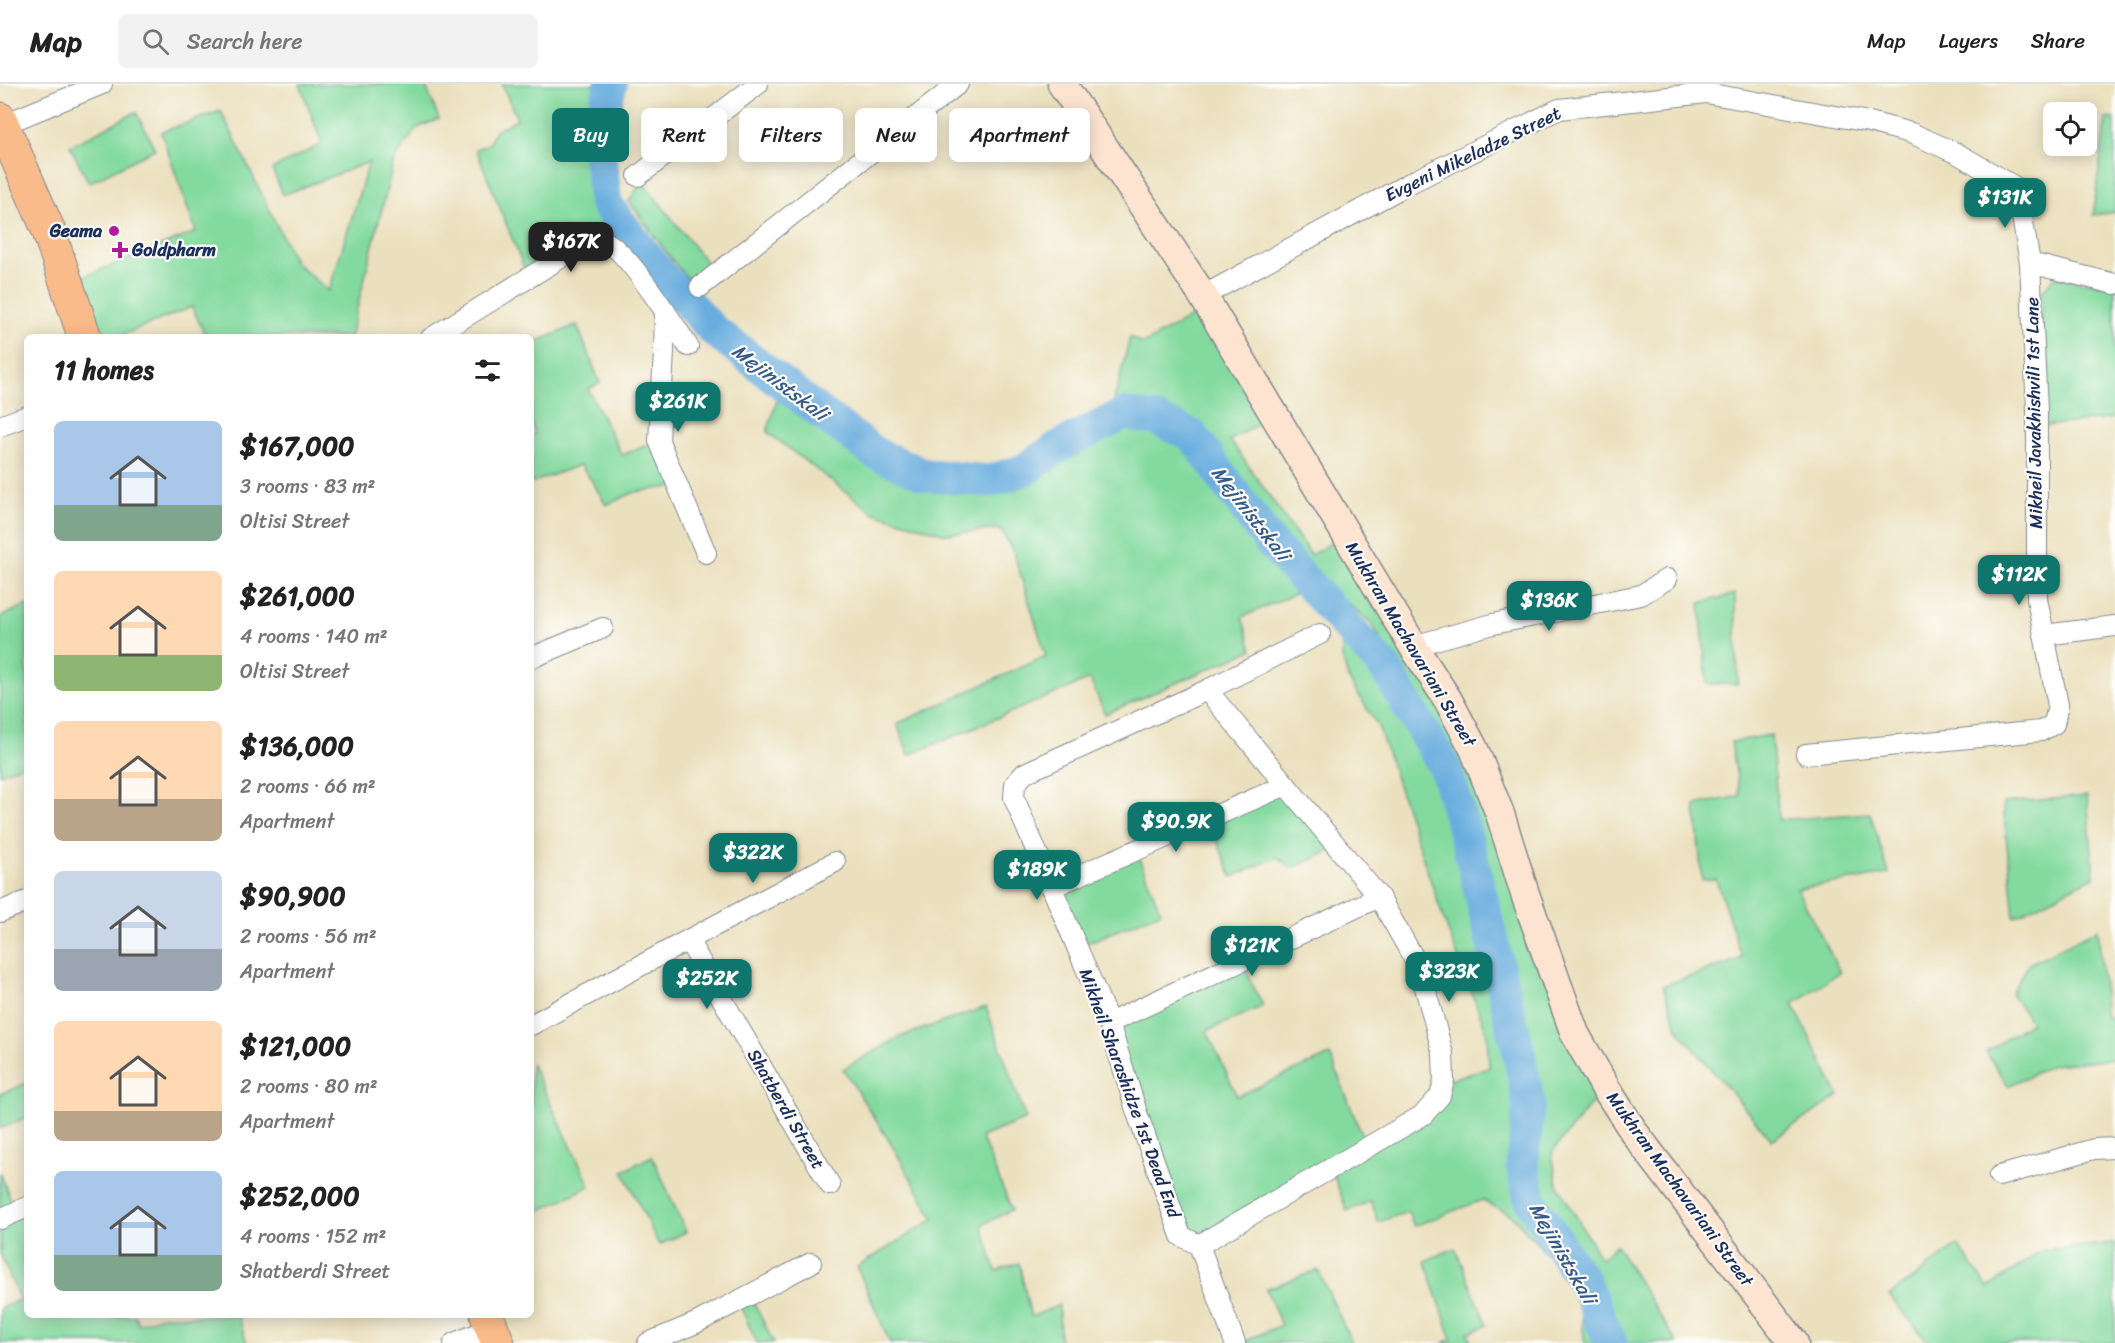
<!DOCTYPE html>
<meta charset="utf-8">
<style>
body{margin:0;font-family:Sriracha,sans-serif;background:#f2f2f2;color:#222;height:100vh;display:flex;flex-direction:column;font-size:22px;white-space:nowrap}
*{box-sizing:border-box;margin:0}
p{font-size:20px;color:#767676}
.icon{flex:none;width:33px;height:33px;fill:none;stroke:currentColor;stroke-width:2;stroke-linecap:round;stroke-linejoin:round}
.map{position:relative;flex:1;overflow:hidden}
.panel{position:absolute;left:24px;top:250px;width:510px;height:984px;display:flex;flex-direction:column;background:#fff;border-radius:9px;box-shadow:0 3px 15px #0003}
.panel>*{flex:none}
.top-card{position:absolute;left:552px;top:24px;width:570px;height:54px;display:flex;gap:12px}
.buttons{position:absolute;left:2043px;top:18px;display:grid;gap:12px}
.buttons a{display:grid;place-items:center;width:54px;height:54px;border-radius:9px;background:#fff;box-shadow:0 3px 15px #0003;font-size:30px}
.price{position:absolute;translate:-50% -51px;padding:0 14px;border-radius:12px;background:#0f766e;color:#fff;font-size:20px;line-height:39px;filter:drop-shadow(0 2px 3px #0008)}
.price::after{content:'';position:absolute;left:50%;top:36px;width:18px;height:14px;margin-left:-9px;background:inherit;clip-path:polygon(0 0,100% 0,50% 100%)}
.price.current{background:#222;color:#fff}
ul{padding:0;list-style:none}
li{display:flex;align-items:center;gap:18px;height:150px;padding:0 30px}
li span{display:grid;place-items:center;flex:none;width:168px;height:120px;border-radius:9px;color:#555}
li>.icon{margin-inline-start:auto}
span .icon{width:72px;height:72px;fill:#fffc;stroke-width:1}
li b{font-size:26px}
h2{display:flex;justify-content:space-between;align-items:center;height:72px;padding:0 30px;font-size:26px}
.pill{padding:0 21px;border-radius:9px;background:#fff;box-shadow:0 3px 15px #0003;font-size:21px;line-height:54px}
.pill.current{background:#0f766e;color:#fff}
header{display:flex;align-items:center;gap:36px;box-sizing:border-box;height:84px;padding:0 30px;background:#fff;border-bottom:2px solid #e0e0e0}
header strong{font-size:28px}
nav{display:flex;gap:33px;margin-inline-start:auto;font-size:21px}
.search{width:420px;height:54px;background:#f2f2f2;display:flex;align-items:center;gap:15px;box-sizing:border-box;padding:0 21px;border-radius:9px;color:#767676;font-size:22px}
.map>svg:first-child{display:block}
.green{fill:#83da9f;stroke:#4f847e;stroke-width:1.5}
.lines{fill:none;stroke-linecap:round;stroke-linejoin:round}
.river{stroke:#69addf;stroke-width:33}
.street-casing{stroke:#83888e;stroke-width:22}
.secondary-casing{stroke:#83888e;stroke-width:31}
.highway-casing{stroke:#83888e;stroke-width:35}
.street{stroke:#fff;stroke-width:20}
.secondary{stroke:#fde4d1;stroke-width:28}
.highway{stroke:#fabb8b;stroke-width:33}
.poi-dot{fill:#b5179e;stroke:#fdfcf7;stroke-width:2}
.labels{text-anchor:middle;stroke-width:4.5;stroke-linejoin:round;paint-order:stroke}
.street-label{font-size:18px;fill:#1b2f5e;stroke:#fdfcf7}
.poi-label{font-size:18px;font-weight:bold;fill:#1b2f5e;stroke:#fdfcf7;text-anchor:end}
.water-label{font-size:20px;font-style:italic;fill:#365b8b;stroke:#fdfcf7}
</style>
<header>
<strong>Map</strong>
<div class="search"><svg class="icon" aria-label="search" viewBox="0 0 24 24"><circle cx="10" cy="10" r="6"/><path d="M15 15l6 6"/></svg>Search here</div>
<nav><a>Map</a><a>Layers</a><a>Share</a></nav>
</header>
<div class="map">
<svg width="2115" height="1259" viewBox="0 0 2115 1259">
<rect width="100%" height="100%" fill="#fdfcf7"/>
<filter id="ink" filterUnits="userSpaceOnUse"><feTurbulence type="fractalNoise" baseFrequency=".0167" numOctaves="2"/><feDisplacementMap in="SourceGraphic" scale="12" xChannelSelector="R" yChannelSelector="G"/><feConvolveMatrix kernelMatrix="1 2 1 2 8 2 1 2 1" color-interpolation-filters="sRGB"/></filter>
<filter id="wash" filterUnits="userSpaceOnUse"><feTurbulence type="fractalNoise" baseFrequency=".008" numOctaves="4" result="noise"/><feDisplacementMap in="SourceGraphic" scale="24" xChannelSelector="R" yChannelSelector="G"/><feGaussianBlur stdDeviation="1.35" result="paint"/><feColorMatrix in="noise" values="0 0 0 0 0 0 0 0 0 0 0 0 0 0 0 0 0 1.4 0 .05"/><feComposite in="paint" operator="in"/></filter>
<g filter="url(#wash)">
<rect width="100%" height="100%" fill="#ebe0bd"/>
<g class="green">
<polygon points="300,0 425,0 439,35 417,44 394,76 350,253 206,253 192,223 117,253 102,253 80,194 196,148 161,48 221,27 295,178 329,207 369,78 283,111 272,85 322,60"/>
<polygon points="502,0 611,0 597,51 606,120 627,146 528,194 476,65 489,60 495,47 517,35"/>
<polygon points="136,28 155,65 89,99 70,62"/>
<polygon points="2106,34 2115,35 2115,128 2093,131"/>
<polygon points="642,97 711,184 691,198 672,176 629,117"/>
<polygon points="2054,193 2115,203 2115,334 2036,343 2041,209"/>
<polygon points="1198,229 1264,336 1230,356 1311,471 1334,457 1448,616 1605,1003 1552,1068 1557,1100 1601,1175 1616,1161 1677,1259 1585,1259 1580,1222 1567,1194 1513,1132 1482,1116 1414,1142 1408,1128 1378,1138 1371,1117 1347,1127 1331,1085 1199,1161 1181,1152 1109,939 1241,877 1263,922 1207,947 1237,1012 1330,971 1367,1064 1423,1031 1444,997 1489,984 1487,949 1444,836 1378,642 1348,594 1342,573 1341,536 1385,584 1394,576 1370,538 1314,490 1205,352 1182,330 1151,322 1113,321 1130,253 1143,260"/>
<polygon points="577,241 600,299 588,305 622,371 659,357 678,402 635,408 606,421 592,397 580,381 531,399 531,351 535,350 531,338 531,260"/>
<polygon points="782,300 875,369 925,391 989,397 1024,386 1060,362 1124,330 1155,335 1193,352 1268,456 1311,503 1242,533 1252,566 1105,630 1090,595 909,671 897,640 1046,572 1013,467 1000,445 946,450 874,429 767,348"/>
<polygon points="1735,510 1738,600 1707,600 1700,519"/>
<polygon points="27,521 27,679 0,690 0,533"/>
<polygon points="1771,651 1779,736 1870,729 1889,790 1797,805 1840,888 1793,920 1839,1012 1772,1056 1679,947 1663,902 1742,874 1716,795 1702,796 1695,721 1740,712 1731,658"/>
<polygon points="1286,701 1338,764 1293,784 1277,773 1232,793 1208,735"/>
<polygon points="2087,712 2094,793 2014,833 2003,719"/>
<polygon points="1136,767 1161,828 1077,863 1052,803"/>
<polygon points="2098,845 2106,934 2115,934 2115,975 2052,981 2008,1002 1986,968 2031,938 2011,909 2029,880"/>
<polygon points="986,923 1026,1035 981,1053 1012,1126 982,1141 996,1187 1019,1179 1031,1233 1059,1221 1060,1259 890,1259 857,1183 934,1135 893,1063 843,985 900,953"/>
<polygon points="531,979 590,1102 531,1131"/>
<polygon points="27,999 27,1033 0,1045 0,1010"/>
<polygon points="652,1072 686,1148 659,1161 623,1087"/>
<polygon points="0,1088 15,1128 27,1123 27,1232 135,1232 138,1240 162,1232 238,1232 247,1259 0,1259 0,1224 20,1216 0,1169"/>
<polygon points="2115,1159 2115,1259 1929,1259 1889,1212 1958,1161 1988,1204 2043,1166"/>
<polygon points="1455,1164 1487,1241 1468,1249 1472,1259 1443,1259 1452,1255 1425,1177"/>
<polygon points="1318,1186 1352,1259 1241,1259 1281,1241 1266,1205"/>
<polygon points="750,1211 774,1259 757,1259 738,1217"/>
</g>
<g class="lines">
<polyline class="river" points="611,0 597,51 606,120 661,191 712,245 796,310 875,369 925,391 990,397 1024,386 1060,362 1124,330 1155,335 1193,352 1268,456 1385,584 1446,685 1471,770 1520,974 1529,1021 1522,1081 1531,1118 1584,1198 1611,1259"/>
</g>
</g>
<g filter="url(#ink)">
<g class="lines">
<defs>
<g id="street">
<polyline points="2,41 102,0"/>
<polyline points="638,92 758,0"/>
<polyline points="2030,179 2115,200"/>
<polyline points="700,203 958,0"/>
<polyline points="1203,212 1410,99 1559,25 1706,9 1869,38 1911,49 1958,70 2017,104 2030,179 2037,326 2037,515 2058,621 2054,640 2041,647 1806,670"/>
<polyline points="665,227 664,268 659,357 706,469"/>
<path d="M431 254 585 159C590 158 598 156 603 157 624 161 674 241 688 262"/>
<polyline points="0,342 27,332"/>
<polyline points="2045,551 2115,542"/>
<polyline points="1413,562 1493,540 1641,511 1667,495"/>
<polyline points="531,574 603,544"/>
<polyline points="1052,803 1286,701"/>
<polyline points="0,828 27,817"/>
<polyline points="688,856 835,778"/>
<polyline points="1109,939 1379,813"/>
<polyline points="531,941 688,856 830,1101"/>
<polyline points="1999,1092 2094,1065 2115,1064"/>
<polyline points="0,1135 27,1123"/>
<polyline points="1199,1161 1423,1031 1440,1012 1444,997 1443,970 1420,885 1379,813 1207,606"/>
<polyline points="454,1259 492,1244"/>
<polyline points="648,1259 696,1239 811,1179"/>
<polyline points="1235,1259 1199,1161 1181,1152 1137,1029 1109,939 1014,714 1015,700 1025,689 1207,606 1320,550"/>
</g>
<polyline id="secondary" points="1062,0 1203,212 1413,562 1448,616 1474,665 1500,730 1525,810 1575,950 1605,1003 1636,1051 1794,1259"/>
<g id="highway">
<polyline points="0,35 48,145 85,254"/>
<polyline points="487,1232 498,1259"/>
</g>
</defs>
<use href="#street" class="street-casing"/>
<use href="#secondary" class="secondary-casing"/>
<use href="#highway" class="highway-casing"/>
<use href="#street" class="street"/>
<use href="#secondary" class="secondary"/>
<use href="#highway" class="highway"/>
</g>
</g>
<g class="poi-dot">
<circle cx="114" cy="147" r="6"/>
<path d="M117 157h6v6h6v6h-6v6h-6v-6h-6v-6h6z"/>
</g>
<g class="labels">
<g class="street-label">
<text transform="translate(1473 70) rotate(-26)" y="6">Evgeni Mikeladze Street</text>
<text transform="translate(2034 329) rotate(-91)" y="6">Mikheil Javakhishvili 1st Lane</text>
<text transform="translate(1411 560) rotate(59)" y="6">Mukhran Machavariani Street</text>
<text transform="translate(1130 1009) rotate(70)" y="6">Mikheil Sharashidze 1st Dead End</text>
<text transform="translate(786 1025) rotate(60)" y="6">Shatberdi Street</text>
<text transform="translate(1680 1105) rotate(54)" y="6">Mukhran Machavariani Street</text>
</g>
<g class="poi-label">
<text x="102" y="153">Geama</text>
<text x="132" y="172" text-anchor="start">Goldpharm</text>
</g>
<g class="water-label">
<text transform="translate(780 298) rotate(37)" y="7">Mejinistskali</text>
<text transform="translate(1251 429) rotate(52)" y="7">Mejinistskali</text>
<text transform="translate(1563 1169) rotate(60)" y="7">Mejinistskali</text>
</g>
</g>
</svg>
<div class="buttons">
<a><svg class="icon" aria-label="locate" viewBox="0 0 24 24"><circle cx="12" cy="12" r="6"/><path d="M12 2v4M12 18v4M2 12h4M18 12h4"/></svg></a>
</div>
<b class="price" style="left:2005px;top:145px">$131K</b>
<b class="price current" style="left:571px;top:189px">$167K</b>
<b class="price" style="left:678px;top:349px">$261K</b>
<b class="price" style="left:2019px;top:522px">$112K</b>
<b class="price" style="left:1549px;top:548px">$136K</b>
<b class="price" style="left:1176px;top:769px">$90.9K</b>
<b class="price" style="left:753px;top:800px">$322K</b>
<b class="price" style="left:1037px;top:817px">$189K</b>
<b class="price" style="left:1252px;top:893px">$121K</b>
<b class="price" style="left:1449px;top:919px">$323K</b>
<b class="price" style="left:707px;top:926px">$252K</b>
<div class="top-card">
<a class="pill current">Buy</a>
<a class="pill">Rent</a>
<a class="pill">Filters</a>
<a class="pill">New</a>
<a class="pill">Apartment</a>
</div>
<section class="panel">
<h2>11 homes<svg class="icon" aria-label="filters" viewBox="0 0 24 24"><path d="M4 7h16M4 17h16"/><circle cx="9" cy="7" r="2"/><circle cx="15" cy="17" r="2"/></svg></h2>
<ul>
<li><span style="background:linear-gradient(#a9c7e8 70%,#7fa58c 0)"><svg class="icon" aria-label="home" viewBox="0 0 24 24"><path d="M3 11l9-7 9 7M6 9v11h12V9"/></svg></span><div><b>$167,000</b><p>3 rooms · 83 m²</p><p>Oltisi Street</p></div></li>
<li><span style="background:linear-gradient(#ffd9b3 70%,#8fb573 0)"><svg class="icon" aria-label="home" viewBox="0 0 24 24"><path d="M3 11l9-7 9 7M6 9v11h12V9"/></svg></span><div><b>$261,000</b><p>4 rooms · 140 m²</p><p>Oltisi Street</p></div></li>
<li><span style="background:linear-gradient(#ffd9b3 65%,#b9a48a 0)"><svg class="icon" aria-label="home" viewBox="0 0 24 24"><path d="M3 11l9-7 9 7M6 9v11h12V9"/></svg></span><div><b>$136,000</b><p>2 rooms · 66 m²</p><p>Apartment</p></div></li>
<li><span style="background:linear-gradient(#c9d6e8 65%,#9aa5b1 0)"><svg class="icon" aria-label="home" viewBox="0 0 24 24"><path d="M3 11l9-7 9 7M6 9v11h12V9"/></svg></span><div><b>$90,900</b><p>2 rooms · 56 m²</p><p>Apartment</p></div></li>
<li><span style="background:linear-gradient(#ffd9b3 75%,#b9a48a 0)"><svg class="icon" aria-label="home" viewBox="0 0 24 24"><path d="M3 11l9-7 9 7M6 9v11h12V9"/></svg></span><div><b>$121,000</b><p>2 rooms · 80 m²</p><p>Apartment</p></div></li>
<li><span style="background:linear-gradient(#a9c7e8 70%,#7fa58c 0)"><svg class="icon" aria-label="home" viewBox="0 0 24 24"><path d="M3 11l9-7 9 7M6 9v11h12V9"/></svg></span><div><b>$252,000</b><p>4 rooms · 152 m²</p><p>Shatberdi Street</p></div></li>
</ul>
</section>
</div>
